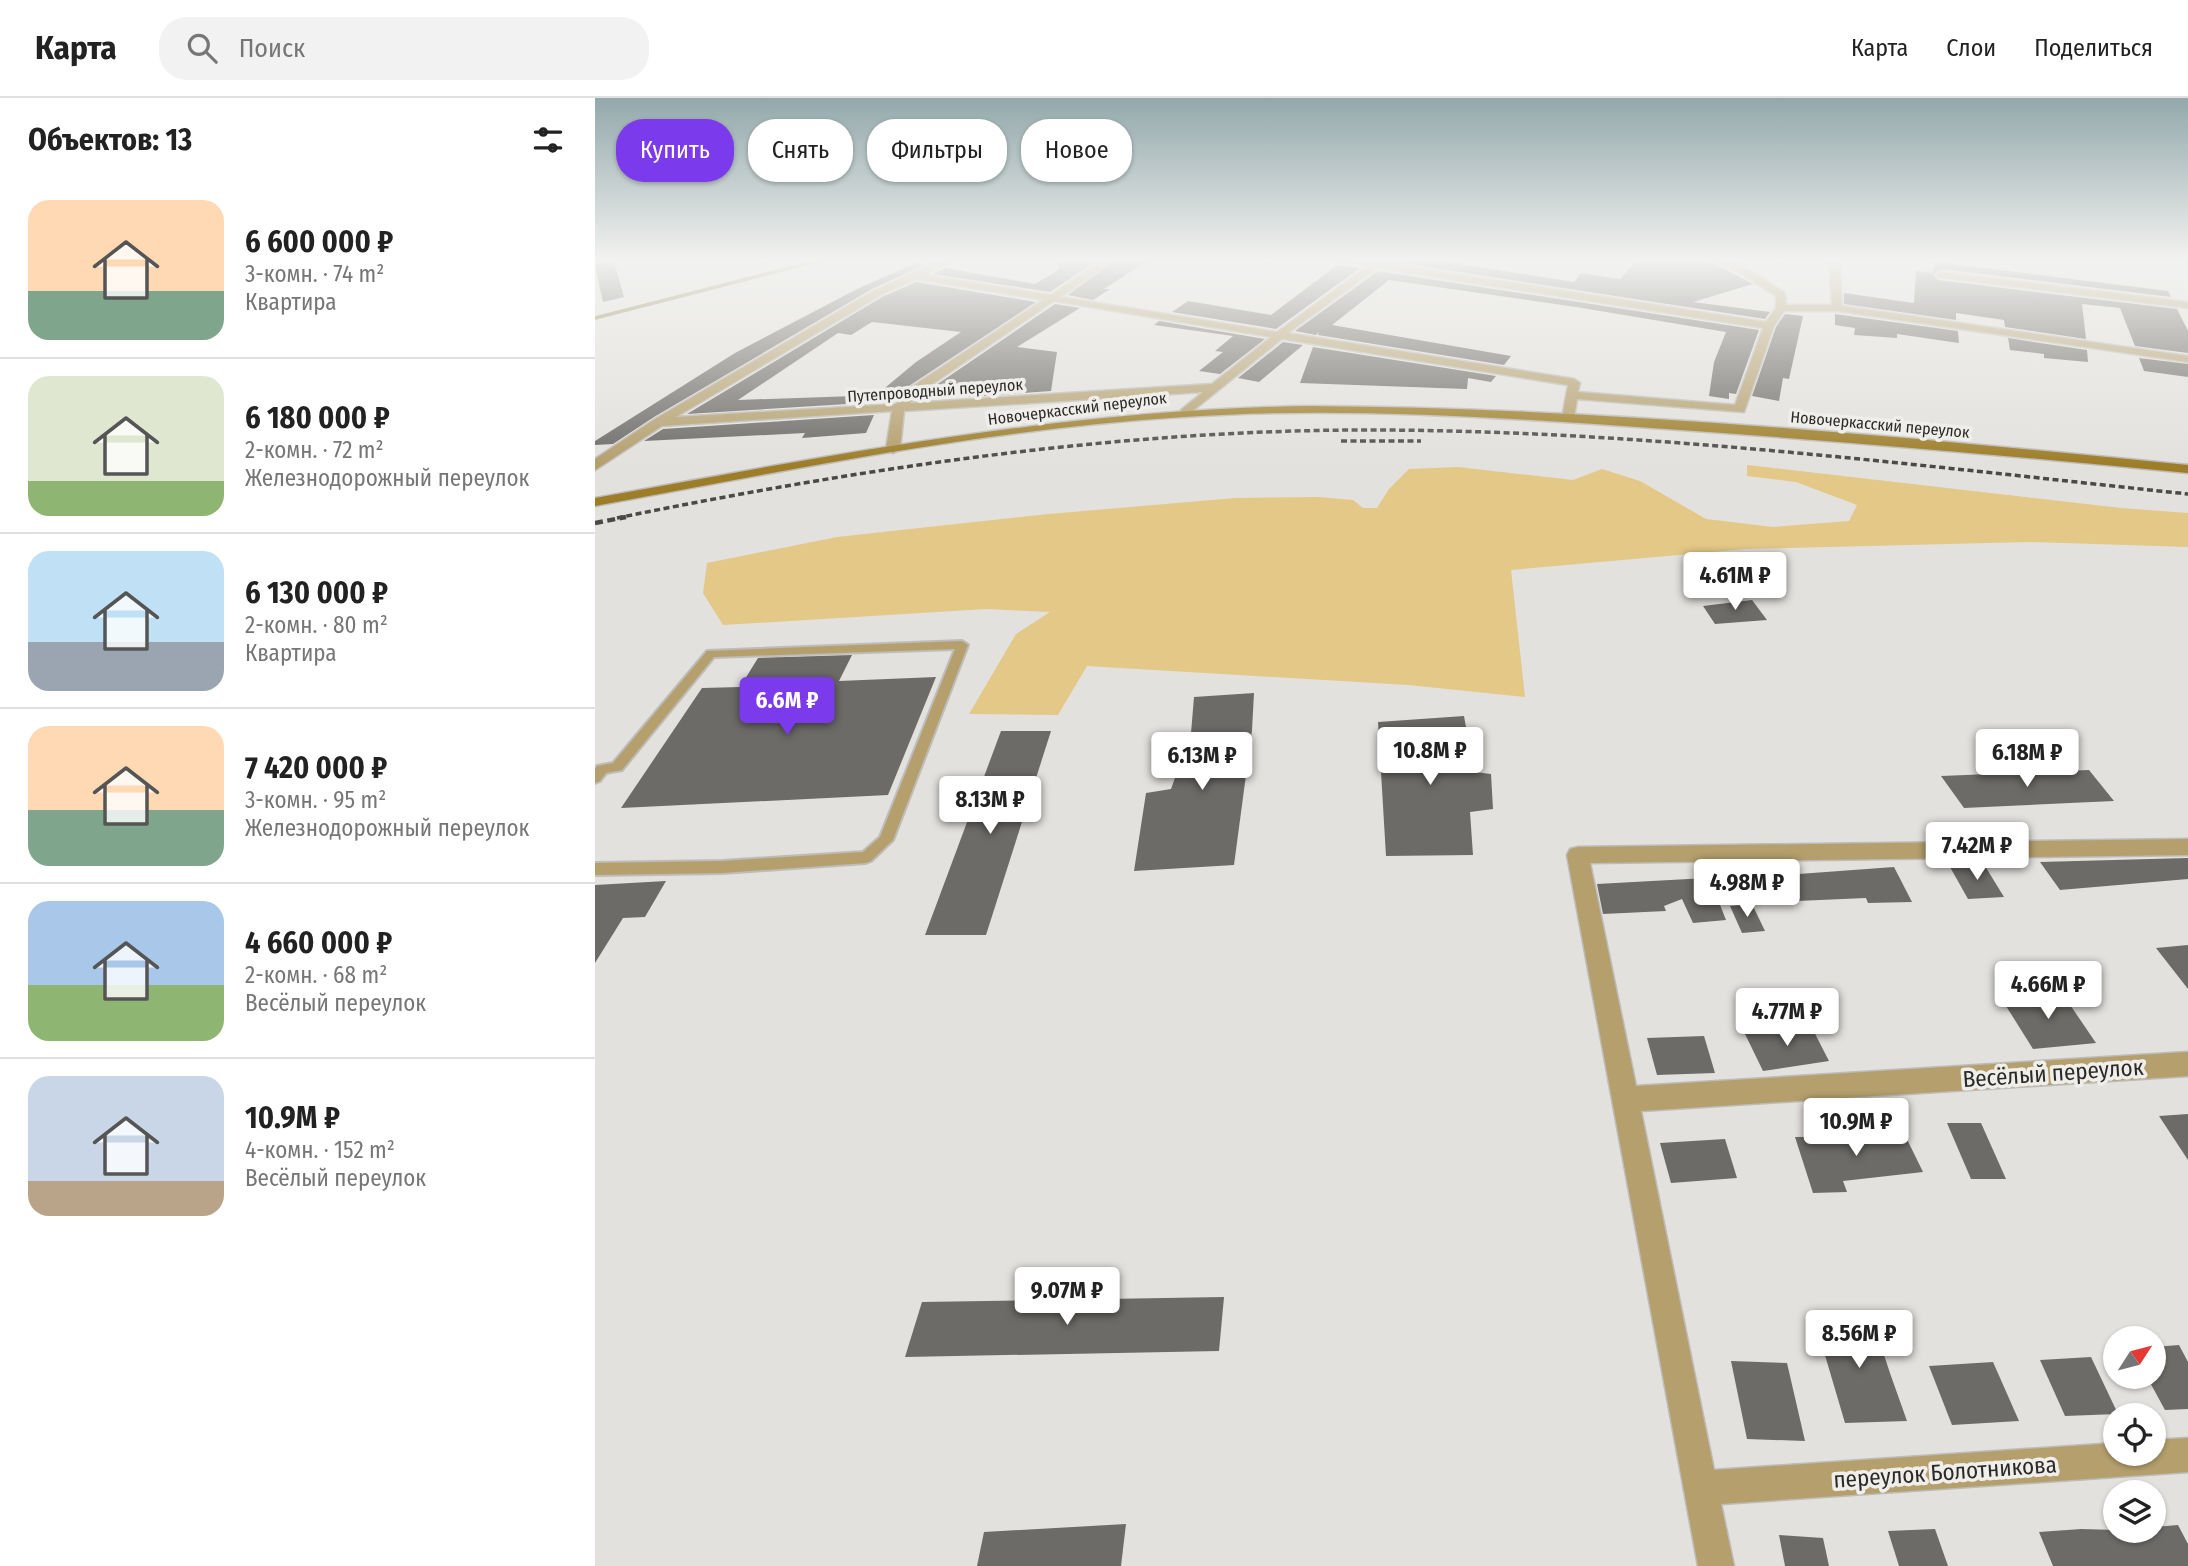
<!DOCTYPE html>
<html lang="ru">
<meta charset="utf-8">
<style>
body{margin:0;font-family:"Fira Sans Condensed",sans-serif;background:#f2f2f2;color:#222;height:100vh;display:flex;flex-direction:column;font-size:26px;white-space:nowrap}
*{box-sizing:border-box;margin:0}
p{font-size:23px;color:#767676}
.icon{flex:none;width:38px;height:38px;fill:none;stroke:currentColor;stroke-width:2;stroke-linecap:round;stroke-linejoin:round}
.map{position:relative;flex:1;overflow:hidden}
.panel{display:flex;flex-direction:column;background:#fff;width:595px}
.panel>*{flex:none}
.guide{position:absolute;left:21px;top:21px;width:665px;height:63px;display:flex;gap:14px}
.needle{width:46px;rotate:54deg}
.tools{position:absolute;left:1508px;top:1228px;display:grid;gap:14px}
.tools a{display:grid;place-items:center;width:63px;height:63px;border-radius:50%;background:#fff;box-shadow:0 2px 5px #0004;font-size:35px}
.price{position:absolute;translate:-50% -60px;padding:0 16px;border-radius:7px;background:#fff;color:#222;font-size:23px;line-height:46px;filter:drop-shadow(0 2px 4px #0008)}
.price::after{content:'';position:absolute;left:50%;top:42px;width:21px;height:16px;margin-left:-10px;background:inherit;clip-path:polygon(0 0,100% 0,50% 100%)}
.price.selected{background:#7c3aed;color:#fff}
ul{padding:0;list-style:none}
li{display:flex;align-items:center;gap:21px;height:175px;padding:0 28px}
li+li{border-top:2px solid #e0e0e0}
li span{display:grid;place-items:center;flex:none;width:196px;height:140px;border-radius:21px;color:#555}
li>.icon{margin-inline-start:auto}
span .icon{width:84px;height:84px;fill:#fffc;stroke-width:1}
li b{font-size:30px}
h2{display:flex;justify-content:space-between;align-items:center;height:84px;padding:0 28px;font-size:30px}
.chip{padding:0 24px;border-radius:28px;background:#fff;box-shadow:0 2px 5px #0004;font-size:24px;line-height:63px}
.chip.selected{background:#7c3aed;color:#fff}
header{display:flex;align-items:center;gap:42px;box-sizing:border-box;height:98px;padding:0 35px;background:#fff;border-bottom:2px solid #e0e0e0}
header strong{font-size:33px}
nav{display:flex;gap:38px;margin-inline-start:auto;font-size:24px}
.search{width:490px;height:63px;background:#f2f2f2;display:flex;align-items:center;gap:18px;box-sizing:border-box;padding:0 24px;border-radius:28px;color:#767676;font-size:26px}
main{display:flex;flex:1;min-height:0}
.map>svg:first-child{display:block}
.green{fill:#e3c887}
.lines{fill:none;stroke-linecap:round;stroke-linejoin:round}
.stream{stroke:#8b7643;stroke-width:3.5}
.building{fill:#6d6b67}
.lane-casing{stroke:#bebcb9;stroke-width:4}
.street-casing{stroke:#bebcb9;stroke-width:3}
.secondary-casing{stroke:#bebcb9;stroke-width:3}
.lane{fill:#b49f6d;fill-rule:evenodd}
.street{fill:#b49f6d;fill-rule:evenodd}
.secondary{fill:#9d7d28;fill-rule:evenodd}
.rail-far1{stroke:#494946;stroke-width:3.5;stroke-dasharray:6 3.5;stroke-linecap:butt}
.rail{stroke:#494946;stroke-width:4.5;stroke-dasharray:8 4.5;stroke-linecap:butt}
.labels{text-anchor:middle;stroke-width:7;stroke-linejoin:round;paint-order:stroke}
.far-street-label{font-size:16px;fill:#2a2a28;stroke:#f0eeea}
.near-street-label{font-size:23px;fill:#2a2a28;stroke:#f0eeea}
</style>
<header>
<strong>Карта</strong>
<div class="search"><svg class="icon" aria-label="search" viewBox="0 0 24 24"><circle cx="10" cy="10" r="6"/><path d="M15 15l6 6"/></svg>Поиск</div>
<nav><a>Карта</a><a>Слои</a><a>Поделиться</a></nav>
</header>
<main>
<section class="panel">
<h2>Объектов: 13<svg class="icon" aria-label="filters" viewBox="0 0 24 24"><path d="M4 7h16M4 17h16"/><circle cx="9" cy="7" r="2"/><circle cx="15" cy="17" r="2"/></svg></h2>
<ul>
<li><span style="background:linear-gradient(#ffd9b3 65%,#7fa58c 0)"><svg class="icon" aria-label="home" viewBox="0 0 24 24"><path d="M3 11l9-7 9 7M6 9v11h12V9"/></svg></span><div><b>6 600 000 ₽</b><p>3-комн. · 74 m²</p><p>Квартира</p></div></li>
<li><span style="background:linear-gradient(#dfe7d0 75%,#8fb573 0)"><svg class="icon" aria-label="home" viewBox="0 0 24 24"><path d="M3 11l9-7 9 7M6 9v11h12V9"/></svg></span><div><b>6 180 000 ₽</b><p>2-комн. · 72 m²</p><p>Железнодорожный переулок</p></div></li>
<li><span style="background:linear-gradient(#bfe0f5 65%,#9aa5b1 0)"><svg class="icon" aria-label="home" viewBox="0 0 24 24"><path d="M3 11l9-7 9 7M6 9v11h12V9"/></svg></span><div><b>6 130 000 ₽</b><p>2-комн. · 80 m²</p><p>Квартира</p></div></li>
<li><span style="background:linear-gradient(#ffd9b3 60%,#7fa58c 0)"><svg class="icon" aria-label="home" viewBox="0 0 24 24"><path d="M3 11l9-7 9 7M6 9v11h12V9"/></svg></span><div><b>7 420 000 ₽</b><p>3-комн. · 95 m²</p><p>Железнодорожный переулок</p></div></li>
<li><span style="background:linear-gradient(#a9c7e8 60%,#8fb573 0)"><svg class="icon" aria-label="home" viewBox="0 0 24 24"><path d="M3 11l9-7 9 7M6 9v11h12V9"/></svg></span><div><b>4 660 000 ₽</b><p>2-комн. · 68 m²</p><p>Весёлый переулок</p></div></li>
<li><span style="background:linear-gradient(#c9d6e8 75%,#b9a48a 0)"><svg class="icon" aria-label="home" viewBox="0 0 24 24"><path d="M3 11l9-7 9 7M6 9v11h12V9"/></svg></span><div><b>10.9M ₽</b><p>4-комн. · 152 m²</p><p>Весёлый переулок</p></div></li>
</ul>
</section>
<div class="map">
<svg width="1593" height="1468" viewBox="0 0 1593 1468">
<rect width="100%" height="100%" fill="#e3e1dd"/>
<polygon class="green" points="1152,367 1526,410 1593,415 1593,449 1434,444 1151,451 916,472 930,599 813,587 492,568 463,617 374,616 421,536 455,514 391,511 128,527 108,495 112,465 242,439 454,416 640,400 723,399 758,402 768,410 782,410 794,391 814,371 863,369 978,382 1007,371 1045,383 1111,421 1178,429 1254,423 1262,407 1201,384 1152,378"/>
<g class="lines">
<g class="stream">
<polyline points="1590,161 1593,162"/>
<polyline points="0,220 230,161"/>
</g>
</g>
<g class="building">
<polygon points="464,161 504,161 455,194 338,176 350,170 440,186 463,172"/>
<polygon points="522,161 555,161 509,191 515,191 498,202 473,197"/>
<polygon points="801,161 833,161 979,184 986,175 1025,181 1042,161 1097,161 1120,166 1158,186 1098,204 1175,214 1170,221 799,164"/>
<polygon points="19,164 29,199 8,204 0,167"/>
<polygon points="1341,164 1573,193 1576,199 1346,171 1338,177 1343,182 1582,211 1593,233 1593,255 1540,248 1525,210 1487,206 1491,241 1410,229 1409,222 1361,215 1361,222 1249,206 1249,195 1319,205 1321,173 1337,175"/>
<polygon points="321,165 329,167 277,191 59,319 18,346 0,347 0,343 140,255 264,190"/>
<polygon points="742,167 765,170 681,231 577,214 593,203 676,217"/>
<polygon points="783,173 1164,232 1141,296 1134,295 1134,301 1114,298 1119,264 1131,234 981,209 794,182 737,227 916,258 909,267 723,237 724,234 721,237 700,233"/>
<polygon points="321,184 441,204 314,288 306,296 285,294 321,264 366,234 277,224 256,237 243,235 143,302 288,297 284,304 92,316 287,199"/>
<polygon points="460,206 485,210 422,249 462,254 456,293 374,299 351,297 345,300 325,298"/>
<polygon points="1190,216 1208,218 1194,281 1188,280 1184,303 1157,298 1181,229"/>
<polygon points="1240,216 1363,233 1364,245 1302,236 1302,240 1259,237 1260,230 1240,227"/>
<polygon points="564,223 670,241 625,276 604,273 628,254 620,253 638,238 559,227"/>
<polygon points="1413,240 1492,252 1493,264 1449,260 1449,256 1415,252"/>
<polygon points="688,244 708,247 664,284 643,280"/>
<polygon points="718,249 901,278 896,284 873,280 872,291 705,285"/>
<polygon points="1544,260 1593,266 1593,279 1549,273"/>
<polygon points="279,317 271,335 207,340 210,335 49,343 68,331"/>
<polygon points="1157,502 1172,522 1120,526 1108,508"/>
<polygon points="257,557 244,583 341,579 293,697 26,710 107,590 145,589 163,560"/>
<polygon points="659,595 657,632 639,767 539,773 551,695 576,691 596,635 599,599"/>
<polygon points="869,618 879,674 896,676 898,711 875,714 878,757 791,758 783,624"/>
<polygon points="406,633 456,633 391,837 330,837"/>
<polygon points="1494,672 1519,703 1369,710 1346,678"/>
<polygon points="1593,760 1593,781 1465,792 1445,764"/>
<polygon points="1390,768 1409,799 1373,801 1355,769"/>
<polygon points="1299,769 1317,804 1273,805 1271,800 1202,803 1190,777"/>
<polygon points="1130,779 1131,784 1118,789 1131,822 1098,825 1087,801 1069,808 1071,813 1008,816 1002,786"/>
<polygon points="71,783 50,819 28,820 0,865 0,787"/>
<polygon points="1157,806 1170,833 1147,835 1135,808"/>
<polygon points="1593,847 1593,891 1561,850"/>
<polygon points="1467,895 1501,945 1438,951 1406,900"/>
<polygon points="1215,926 1234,963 1168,973 1150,936"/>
<polygon points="1109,938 1120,975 1062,977 1052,940"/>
<polygon points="1593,1016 1593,1062 1564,1018"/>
<polygon points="1352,1025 1386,1025 1411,1081 1376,1081"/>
<polygon points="1305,1027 1328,1074 1248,1083 1252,1094 1218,1095 1200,1039 1265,1038 1262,1032"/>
<polygon points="1130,1041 1142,1080 1076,1085 1065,1045"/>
<polygon points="629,1199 624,1253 310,1259 327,1204"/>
<polygon points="1276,1218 1296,1278 1312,1323 1250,1325 1219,1220"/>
<polygon points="1584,1247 1593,1264 1593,1311 1570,1312 1552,1279 1559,1279 1559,1249"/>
<polygon points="1496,1259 1523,1316 1470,1318 1445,1262"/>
<polygon points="1136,1263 1192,1265 1210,1343 1152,1341"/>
<polygon points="1398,1264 1424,1323 1357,1327 1334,1268"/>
<polygon points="531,1426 526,1468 382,1468 389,1434"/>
<polygon points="1583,1427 1593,1446 1593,1468 1458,1468 1444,1434 1486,1431 1559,1433 1559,1429"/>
<polygon points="1340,1431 1353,1468 1304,1468 1293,1433"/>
<polygon points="1184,1437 1228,1440 1234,1468 1190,1468"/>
</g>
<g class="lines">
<defs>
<polygon id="lane" points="367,543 373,547 298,742 276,763 271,765 127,775 0,777 0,765 127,763 268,754 285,739 360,551 119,559 27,672 11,675 5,683 0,685 0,671 2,668 18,665 112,553"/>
<g id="street">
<path d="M347 161H360L330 177 456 197 509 161H520L466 199 682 234 773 168 739 161 779 164 790 161 789 165 1171 224 1181 210V198L1147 176 1117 161C1144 161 1167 181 1190 195L1191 207H1237L1234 161H1244L1247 208 1593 258V264L1242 213H1189L1179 228 1149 314 982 301 979 320 973 324 967 320 973 287 687 241 590 319 586 318V312L608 294 309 313 305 351 298 355 291 351 297 313 67 328 0 372V361L60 321 278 193ZM782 170 1168 230 1140 307 983 294 985 285 979 281 693 235ZM321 181 448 202 315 290 301 306 81 319 286 197ZM459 203 676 239 617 286 315 305 323 296Z"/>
<polygon points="1346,174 1593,204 1593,210 1343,179 1341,177"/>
<polygon points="1593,741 1593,757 995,765 1041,988 1593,954 1593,978 1046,1013 1119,1372 1521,1345 1521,1356 1559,1356 1559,1342 1593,1340 1593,1374 1126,1406 1139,1468 1103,1468 972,757 975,751 983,749"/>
</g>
<path id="secondary" d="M716 308C1008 310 1302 338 1593 367V375C1419 358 1245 343 1071 331 911 320 750 308 589 319 391 331 195 372 0 408V400C238 357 473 311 716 308Z"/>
</defs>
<use href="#lane" class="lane-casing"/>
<use href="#street" class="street-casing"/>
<use href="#secondary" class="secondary-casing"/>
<use href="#lane" class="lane"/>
<use href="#street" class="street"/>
<use href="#secondary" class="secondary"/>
<g class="rail-far1">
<polyline points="746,343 826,343"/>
<path d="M22 420C263 371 515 333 762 332 1040 331 1317 367 1593 396"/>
</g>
<polyline class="rail" points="0,425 31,419"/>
</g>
<linearGradient id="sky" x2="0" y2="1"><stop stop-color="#93a8ab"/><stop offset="0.44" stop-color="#f2f2f0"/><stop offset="1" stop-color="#f2f2f0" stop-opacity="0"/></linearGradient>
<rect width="1593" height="367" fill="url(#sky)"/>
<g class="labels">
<g class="far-street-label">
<text transform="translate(340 292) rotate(-4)" y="6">Путепроводный переулок</text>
<text transform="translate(482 310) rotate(-7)" y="6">Новочеркасский переулок</text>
<text transform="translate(1285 326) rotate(5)" y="6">Новочеркасский переулок</text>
</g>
<g class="near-street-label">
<text transform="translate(1458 975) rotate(-4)" y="8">Весёлый переулок</text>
<text transform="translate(1350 1374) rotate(-4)" y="8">переулок Болотникова</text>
</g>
</g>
</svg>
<div class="tools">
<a><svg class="needle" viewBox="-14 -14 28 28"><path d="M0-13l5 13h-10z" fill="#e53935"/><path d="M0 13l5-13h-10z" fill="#767676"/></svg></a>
<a><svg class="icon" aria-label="locate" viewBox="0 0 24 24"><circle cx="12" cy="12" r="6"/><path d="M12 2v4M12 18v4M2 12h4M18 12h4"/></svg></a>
<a><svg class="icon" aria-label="layers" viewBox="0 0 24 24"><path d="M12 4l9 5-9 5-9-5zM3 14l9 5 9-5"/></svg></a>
</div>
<b class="price" style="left:1140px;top:514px">4.61M ₽</b>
<b class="price selected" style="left:192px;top:639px">6.6M ₽</b>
<b class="price" style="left:835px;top:689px">10.8M ₽</b>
<b class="price" style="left:1432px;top:691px">6.18M ₽</b>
<b class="price" style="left:607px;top:694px">6.13M ₽</b>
<b class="price" style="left:395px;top:738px">8.13M ₽</b>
<b class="price" style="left:1382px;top:784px">7.42M ₽</b>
<b class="price" style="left:1152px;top:821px">4.98M ₽</b>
<b class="price" style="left:1453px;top:923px">4.66M ₽</b>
<b class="price" style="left:1192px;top:950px">4.77M ₽</b>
<b class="price" style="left:1261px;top:1060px">10.9M ₽</b>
<b class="price" style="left:472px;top:1229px">9.07M ₽</b>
<b class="price" style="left:1264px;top:1272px">8.56M ₽</b>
<div class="guide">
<a class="chip selected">Купить</a>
<a class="chip">Снять</a>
<a class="chip">Фильтры</a>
<a class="chip">Новое</a>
</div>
</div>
</main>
